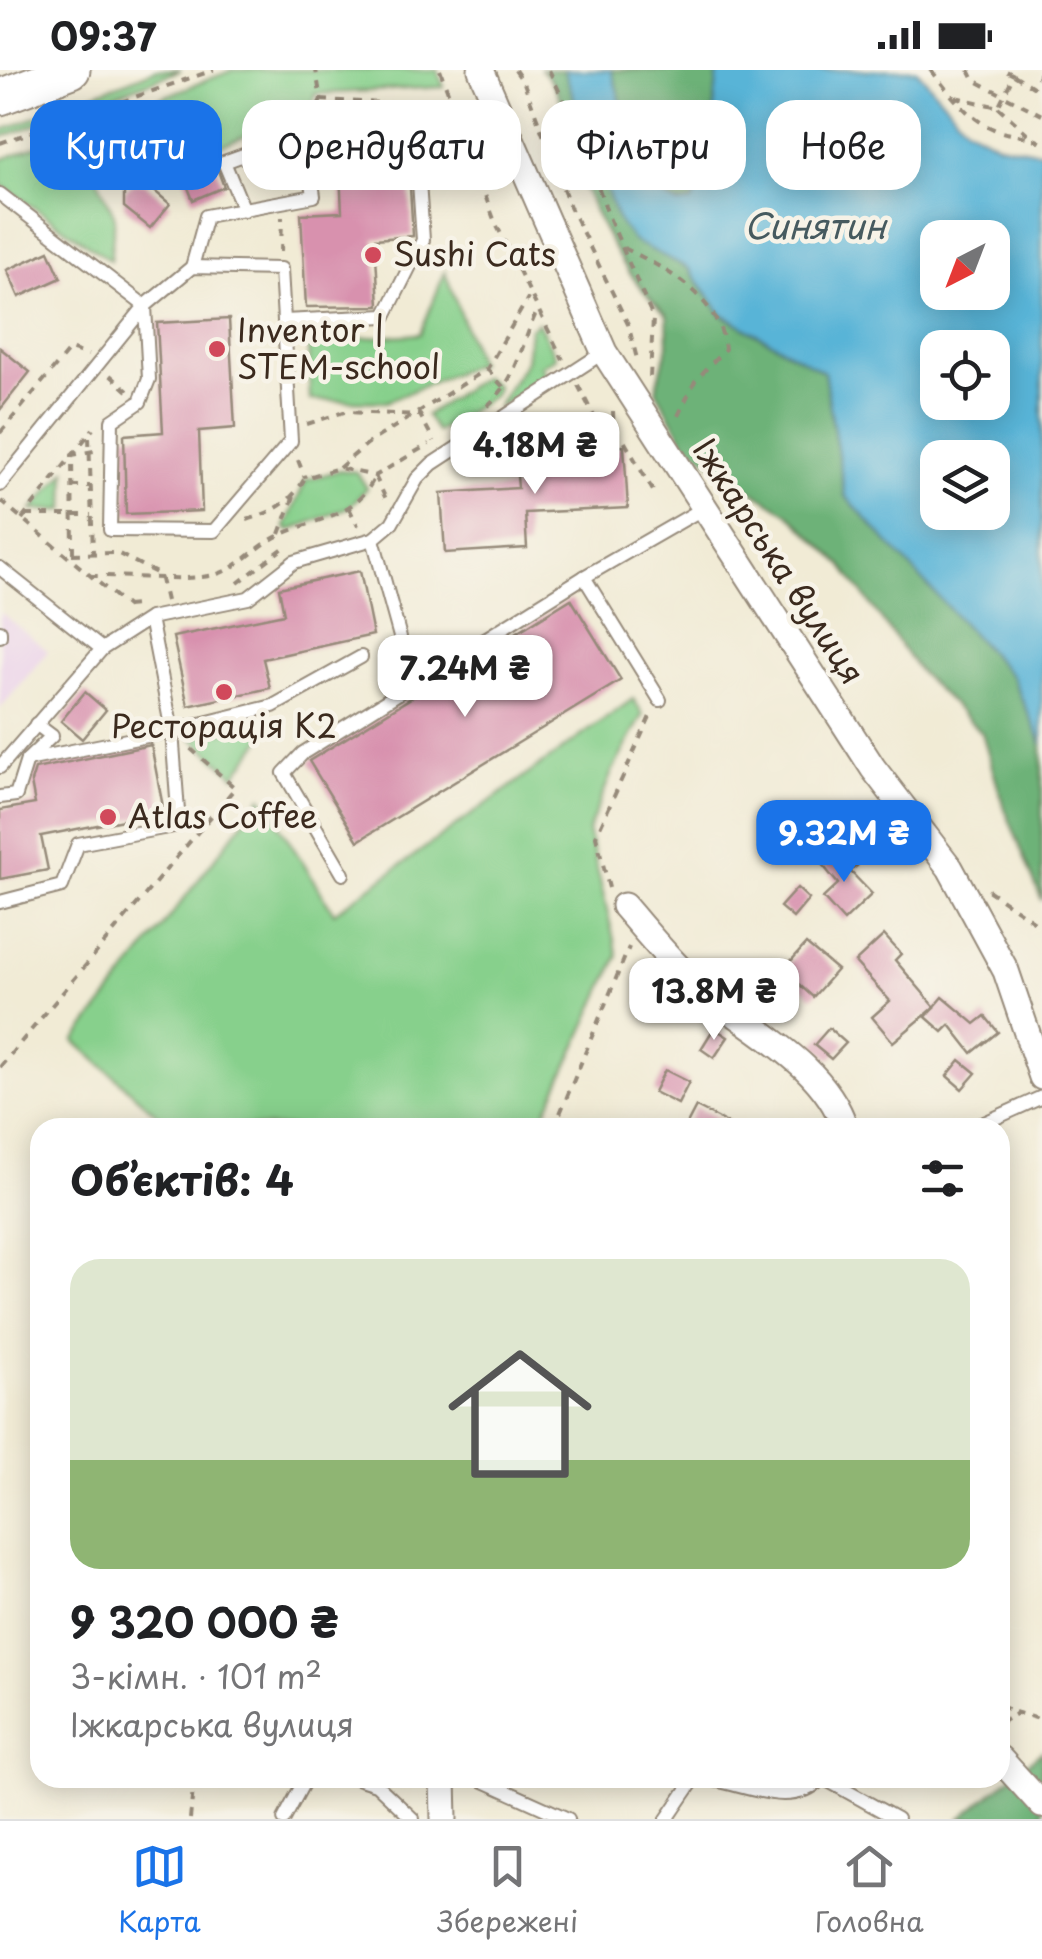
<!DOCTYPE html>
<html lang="uk">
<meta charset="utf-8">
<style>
body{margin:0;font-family:"Playpen Sans",sans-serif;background:#f6f6f6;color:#202124;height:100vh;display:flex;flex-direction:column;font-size:38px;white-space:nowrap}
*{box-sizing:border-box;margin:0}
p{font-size:32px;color:#757577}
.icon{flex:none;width:55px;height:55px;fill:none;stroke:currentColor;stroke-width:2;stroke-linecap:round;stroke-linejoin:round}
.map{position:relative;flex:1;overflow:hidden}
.drawer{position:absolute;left:30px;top:1048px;width:980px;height:670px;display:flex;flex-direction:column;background:#fff;border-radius:30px;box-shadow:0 5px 25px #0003}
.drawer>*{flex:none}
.top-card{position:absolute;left:30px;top:30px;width:982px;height:90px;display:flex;gap:20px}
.needle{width:65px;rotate:222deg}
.controls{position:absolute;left:920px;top:150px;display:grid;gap:20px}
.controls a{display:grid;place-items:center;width:90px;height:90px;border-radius:20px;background:#fff;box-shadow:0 5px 25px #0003;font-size:50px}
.price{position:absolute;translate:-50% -85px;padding:0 22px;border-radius:20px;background:#fff;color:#222;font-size:32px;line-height:65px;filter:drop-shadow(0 2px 5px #0008)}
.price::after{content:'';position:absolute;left:50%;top:60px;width:30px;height:22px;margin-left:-15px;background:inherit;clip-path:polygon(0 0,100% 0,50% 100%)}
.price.active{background:#1a73e8;color:#fff}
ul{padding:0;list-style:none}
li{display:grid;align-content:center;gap:20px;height:530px;padding:0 40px}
li span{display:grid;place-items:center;height:310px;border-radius:30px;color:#555}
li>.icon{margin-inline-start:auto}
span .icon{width:180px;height:180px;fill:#fffc;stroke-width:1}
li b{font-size:42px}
h2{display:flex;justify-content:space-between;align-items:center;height:120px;padding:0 40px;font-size:42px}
.tag{padding:0 35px;border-radius:30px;background:#fff;box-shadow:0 5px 25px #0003;font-size:35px;line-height:90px}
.tag.active{background:#1a73e8;color:#fff}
.status{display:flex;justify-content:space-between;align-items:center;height:70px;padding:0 50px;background:#fff;direction:ltr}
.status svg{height:28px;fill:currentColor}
.tabs{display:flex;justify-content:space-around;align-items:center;height:140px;border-top:2px solid #e0e0e0;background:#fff;font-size:28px;color:#757577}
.tabs a{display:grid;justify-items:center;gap:5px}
.tabs .active{color:#1a73e8}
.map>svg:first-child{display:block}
.built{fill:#ebd1eb}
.green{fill:#87d08c;stroke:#617d55;stroke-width:2.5}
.forest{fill:#6db278;stroke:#546e4b;stroke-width:2.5}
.water{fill:#59b4d7;stroke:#4a6f7a;stroke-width:2.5;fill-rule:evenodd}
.building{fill:#d891ae}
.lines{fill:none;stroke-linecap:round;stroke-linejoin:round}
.lane-casing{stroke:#968a7a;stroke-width:16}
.street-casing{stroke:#968a7a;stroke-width:29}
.secondary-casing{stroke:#968a7a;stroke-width:39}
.path{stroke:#968a7a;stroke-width:4;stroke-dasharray:8 8;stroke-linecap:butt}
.lane{stroke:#fff;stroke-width:12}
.street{stroke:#fff;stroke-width:25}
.secondary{stroke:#fff;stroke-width:35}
.poi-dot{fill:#d1495b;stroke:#f7f3e8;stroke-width:4}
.labels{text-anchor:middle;stroke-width:9;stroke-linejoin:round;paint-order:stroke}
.poi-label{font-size:32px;fill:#3b2a1e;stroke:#f7f3e8;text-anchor:start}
.street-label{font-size:32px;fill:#3b2a1e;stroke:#f7f3e8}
.water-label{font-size:35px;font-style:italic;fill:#465a5f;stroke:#f7f3e8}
</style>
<div class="status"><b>09:37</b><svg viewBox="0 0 49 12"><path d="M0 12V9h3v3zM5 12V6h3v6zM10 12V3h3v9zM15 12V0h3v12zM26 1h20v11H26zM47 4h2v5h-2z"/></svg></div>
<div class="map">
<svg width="1042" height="1749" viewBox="0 0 1042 1749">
<rect width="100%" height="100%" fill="#f7f3e8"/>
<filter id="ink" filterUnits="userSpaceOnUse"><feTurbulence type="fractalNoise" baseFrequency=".01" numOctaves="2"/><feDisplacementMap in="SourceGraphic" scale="20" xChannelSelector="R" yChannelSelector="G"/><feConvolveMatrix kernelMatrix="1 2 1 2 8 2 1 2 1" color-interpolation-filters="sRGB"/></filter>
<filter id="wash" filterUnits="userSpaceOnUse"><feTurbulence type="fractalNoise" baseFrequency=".0048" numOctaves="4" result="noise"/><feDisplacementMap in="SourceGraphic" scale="40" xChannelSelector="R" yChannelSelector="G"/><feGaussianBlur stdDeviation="2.25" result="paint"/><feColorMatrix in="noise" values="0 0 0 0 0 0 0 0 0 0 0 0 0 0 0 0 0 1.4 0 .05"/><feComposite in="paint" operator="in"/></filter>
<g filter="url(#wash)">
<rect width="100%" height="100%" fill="#f1ebd5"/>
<polygon class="built" points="0,542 48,581 0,639"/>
<g class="green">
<polygon points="155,0 181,0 0,68 0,61"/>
<polygon points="233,0 437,0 444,17 315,24 312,38 162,100 146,73 90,93 115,147 110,190 0,114 0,90"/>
<polygon points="445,202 478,293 386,332 310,330 308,272 420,264"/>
<polygon points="538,252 556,287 541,296 548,308 496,338 526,291 530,259"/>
<polygon points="483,307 497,317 494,325 437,362 426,345"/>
<polygon points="340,400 357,402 367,418 349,437 289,461 285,457 306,410"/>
<polygon points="66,401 65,440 32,440"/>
<polygon points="633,629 643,645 612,702 588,761 618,886 539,1057 171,1057 75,971 262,727 334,843"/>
<polygon points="275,651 235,706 192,668"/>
</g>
<g class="forest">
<path d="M542 0H564L593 74 664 186 688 198 722 245 824 302 845 426 1012 607 1042 674V831L1003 734 982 663 921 604 842 495 789 444 728 406 684 371 656 320 668 274 667 245C622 204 595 150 575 93 563 60 569 27 542 0Z"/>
<polygon points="611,0 718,0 707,100 692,132 677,134 647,116"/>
<polygon points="1042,1681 1042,1749 960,1749"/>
</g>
<path class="water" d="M564 0H611L647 116 677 134 692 132 707 100 718 0H917L966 57 998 74 1042 82V674L1012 607 845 426 824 302 722 244 688 198 633 171 617 149ZM938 168H992V222H938ZM938 278H992V332H938ZM938 388H992V442H938Z"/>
<g id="blocks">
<g class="building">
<polygon points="405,38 413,166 375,169 379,236 306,237 301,144 342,142 337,42"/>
<polygon points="213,87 224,117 193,130 181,100"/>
<polygon points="134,113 145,113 170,134 150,158 124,137 124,121"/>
<polygon points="49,181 61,208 19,227 7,200"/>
<polygon points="229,249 235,358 199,361 202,441 126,444 124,365 163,362 157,253"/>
<polygon points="0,278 30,302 0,340"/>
<polygon points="624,376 628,438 525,443 527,478 445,483 441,423 518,418 515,382"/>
<polygon points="360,501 373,565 263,589 270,618 188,636 173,567 284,544 279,518"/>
<polygon points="571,529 621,610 358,771 309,691"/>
<polygon points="85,622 106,640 82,669 61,651"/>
<polygon points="151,675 164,742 41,766 48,800 0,809 0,740 35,734 31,712 35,699"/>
<polygon points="842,777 857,796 850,801 872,824 844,851 823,828 838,814 821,793"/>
<polygon points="797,818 809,829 793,848 780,837"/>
<polygon points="884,865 901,884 895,890 935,937 893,972 872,947 890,931 855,892"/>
<polygon points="806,874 837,900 813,927 783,900"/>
<polygon points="943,927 975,954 985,946 998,962 972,983 950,955 943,962 926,947"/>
<polygon points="714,958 728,967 714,988 701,979"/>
<polygon points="829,958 846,973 831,989 814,975"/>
<polygon points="960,990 976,1003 962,1019 947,1006"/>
<polygon points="665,1000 689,1012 678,1034 654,1022"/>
<polygon points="696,1037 737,1058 685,1058"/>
</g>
</g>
</g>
<g filter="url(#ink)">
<use href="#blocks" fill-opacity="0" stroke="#968a7a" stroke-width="2.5"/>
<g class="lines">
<defs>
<g id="lane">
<polyline points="0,124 145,236 0,415"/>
<polygon points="192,197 281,199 291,371 214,461 110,460 112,351 140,332 149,309 145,236"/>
<polyline points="192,197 206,146 314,126 305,63 224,92 244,140"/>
<polyline points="284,251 385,246 423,170 415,54 458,51 496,40"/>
<polyline points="373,469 400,567"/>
<polyline points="0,498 102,579 0,697"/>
<polyline points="150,548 248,528 294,492 373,469 392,453 417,409 432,394 604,282"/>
<polyline points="0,561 0,566"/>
<polyline points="102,579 150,548 172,661 273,636 361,587"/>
<polyline points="660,630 584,507 702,439"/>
<polyline points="0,727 16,725 27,690 52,666 36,654"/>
<polyline points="343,804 284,703 303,683 584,507"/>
<polyline points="0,832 62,816 78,774 179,755 172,661 27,690"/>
<polyline points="982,1054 1042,1027"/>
<polyline points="357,1708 376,1714 413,1749"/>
<polyline points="477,1708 568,1749"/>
<path d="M699 1708C740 1710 790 1743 822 1708"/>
<polyline points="823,1708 897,1749"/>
<polyline points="284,1749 306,1708"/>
<polyline points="667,1749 695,1708"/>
</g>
<g id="street">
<polyline points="481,0 604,282 873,698 950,798 1006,901 1042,1007"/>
<path d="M624 836C644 859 664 884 686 905 737 954 822 987 845 1058"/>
<polyline points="1000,1689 1042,1735"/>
<polyline points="443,1708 444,1749"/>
</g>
<polyline id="secondary" points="0,27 72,0"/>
</defs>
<use href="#lane" class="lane-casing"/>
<use href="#street" class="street-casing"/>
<use href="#secondary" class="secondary-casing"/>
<g class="path">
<polyline points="440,0 452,33"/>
<polyline points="515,0 524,13 570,137 628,254 637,289"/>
<polyline points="549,0 581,67 608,145 653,248 650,308"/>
<path d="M931 0C950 24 967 48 996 60 1011 66 1027 64 1042 73"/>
<polyline points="969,0 974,10 1042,45"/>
<polyline points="1014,5 1033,17 1040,4 1033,0"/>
<polyline points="955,27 998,37 1014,5 1004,0"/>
<polyline points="321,30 446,36"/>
<polyline points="998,37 1028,64"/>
<polyline points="312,50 321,30 316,0"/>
<polyline points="463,66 495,152 563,290"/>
<polyline points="0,73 214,0"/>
<path d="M624 178C667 199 720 228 725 279L695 311 675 352"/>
<polyline points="281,182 282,147"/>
<polyline points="487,299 506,320"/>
<polyline points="110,305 129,322"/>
<polyline points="578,315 604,366 623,369 656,426"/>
<path d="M487 336C518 309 520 277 537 241"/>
<polyline points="613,341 614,366"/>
<polyline points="307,354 344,342 420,345 434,371"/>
<polyline points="0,363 70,279 88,285"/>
<polyline points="89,367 93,482"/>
<polyline points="298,390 305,408"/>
<polyline points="339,398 367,374 487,299 528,228"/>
<polyline points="375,406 386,429"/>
<polyline points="71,416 90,416"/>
<polyline points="1,431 128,537"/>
<polyline points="349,438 358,456"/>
<polyline points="26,445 91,445"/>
<polyline points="22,449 93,359"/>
<path d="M247 450C273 442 291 433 305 408L339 398 375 406 429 374"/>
<polyline points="280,464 294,426"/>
<polyline points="73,483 72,385 94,381"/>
<polyline points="72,484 117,483 160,505 166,531"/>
<path d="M90 506C124 505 184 512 214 505 240 498 256 476 280 465 315 449 358 446 375 406"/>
<polyline points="238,513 286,476"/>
<polyline points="126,536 137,535"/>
<polyline points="609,818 596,766 652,642"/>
<polyline points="988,820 1042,857"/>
<polyline points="0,997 235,718 190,678"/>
<polyline points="554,1058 629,877"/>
<polyline points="926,1058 968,1055"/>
<polyline points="1000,1636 1018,1643"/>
<polyline points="1000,1653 1018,1643 1042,1650"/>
<polyline points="190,1749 194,1708"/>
</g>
<use href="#lane" class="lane"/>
<use href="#street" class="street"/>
<use href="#secondary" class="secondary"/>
</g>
</g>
<g class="poi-dot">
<circle cx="373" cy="185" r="10"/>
<circle cx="217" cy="279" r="10"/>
<circle cx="224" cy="622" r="10"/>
<circle cx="108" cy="747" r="10"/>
</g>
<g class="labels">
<g class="poi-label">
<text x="393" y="196">Sushi Cats</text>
<text x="237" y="272">Inventor |<tspan x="237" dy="37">STEM-school</tspan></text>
<text x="224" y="668" text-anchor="middle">Ресторація K2</text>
<text x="128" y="758">Atlas Coffee</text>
</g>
<g class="street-label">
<text transform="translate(778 492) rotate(57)" y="11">Іжкарська вулиця</text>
</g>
<g class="water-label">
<text x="815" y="169">Синятин</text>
</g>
</g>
</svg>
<div class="controls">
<a><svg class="needle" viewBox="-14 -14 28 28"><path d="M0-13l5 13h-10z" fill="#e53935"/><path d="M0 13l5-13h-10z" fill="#757577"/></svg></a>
<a><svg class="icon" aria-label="locate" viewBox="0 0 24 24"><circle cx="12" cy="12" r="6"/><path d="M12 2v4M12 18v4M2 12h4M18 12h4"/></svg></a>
<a><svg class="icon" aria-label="layers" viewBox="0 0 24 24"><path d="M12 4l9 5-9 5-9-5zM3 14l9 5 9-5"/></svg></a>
</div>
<b class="price" style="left:535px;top:427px">4.18M ₴</b>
<b class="price" style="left:465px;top:650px">7.24M ₴</b>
<b class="price active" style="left:844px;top:815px">9.32M ₴</b>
<b class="price" style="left:714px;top:973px">13.8M ₴</b>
<div class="top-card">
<a class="tag active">Купити</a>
<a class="tag">Орендувати</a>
<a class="tag">Фільтри</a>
<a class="tag">Нове</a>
</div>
<section class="drawer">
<h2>Об’єктів: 4<svg class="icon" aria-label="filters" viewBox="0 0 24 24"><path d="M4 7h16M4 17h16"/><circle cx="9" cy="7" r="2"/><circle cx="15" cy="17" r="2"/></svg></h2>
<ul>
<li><span style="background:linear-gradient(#dfe7d0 65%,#8fb573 0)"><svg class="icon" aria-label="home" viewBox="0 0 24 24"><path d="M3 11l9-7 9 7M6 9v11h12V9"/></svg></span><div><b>9 320 000 ₴</b><p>3-кімн. · 101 m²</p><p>Іжкарська вулиця</p></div></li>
</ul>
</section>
</div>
<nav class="tabs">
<a class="active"><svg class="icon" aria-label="map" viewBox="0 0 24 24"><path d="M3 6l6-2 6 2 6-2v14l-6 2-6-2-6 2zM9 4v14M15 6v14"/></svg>Карта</a>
<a><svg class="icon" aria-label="saved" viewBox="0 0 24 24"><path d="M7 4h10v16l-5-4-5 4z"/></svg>Збережені</a>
<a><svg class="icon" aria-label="home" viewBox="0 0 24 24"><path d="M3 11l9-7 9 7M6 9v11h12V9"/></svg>Головна</a>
</nav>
